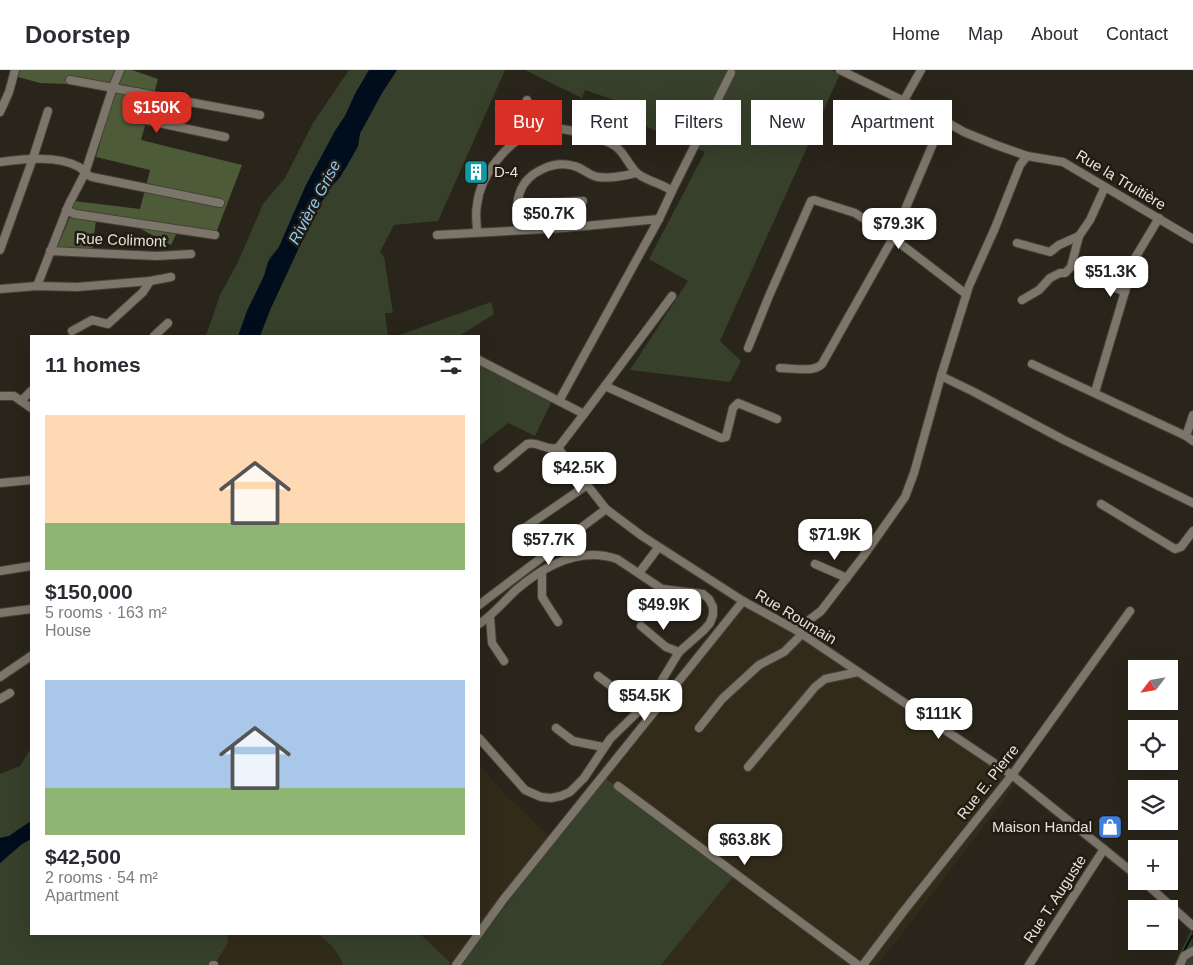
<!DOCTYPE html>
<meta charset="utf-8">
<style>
body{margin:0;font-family:Helvetica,sans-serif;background:#f2f2f3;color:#2b2b33;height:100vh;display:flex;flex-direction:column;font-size:19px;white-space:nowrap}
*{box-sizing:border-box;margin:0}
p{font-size:16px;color:#7c7c81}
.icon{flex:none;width:28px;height:28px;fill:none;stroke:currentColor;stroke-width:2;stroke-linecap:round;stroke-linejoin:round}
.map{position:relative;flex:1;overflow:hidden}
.sheet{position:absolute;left:30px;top:265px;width:450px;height:600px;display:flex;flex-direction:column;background:#fff;border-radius:0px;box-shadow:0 5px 20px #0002}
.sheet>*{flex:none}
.hud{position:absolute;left:495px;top:30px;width:475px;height:45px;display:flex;gap:10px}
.needle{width:32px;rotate:239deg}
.fabs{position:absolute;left:1128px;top:590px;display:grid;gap:10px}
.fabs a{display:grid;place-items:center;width:50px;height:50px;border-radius:0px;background:#fff;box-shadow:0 5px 20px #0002;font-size:25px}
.price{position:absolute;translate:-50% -42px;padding:0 11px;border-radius:10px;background:#fff;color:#222;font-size:16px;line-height:32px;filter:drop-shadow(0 1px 2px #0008)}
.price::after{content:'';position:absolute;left:50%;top:30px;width:15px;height:11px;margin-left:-8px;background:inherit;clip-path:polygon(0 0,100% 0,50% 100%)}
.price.on{background:#d93025;color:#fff}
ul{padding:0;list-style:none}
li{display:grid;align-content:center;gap:10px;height:265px;padding:0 15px}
li span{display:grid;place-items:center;height:155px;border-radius:0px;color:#555}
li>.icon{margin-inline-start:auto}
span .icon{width:90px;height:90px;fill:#fffc;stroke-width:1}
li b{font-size:21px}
h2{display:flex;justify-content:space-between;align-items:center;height:60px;padding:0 15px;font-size:21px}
.chip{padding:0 18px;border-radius:0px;background:#fff;box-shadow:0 5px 20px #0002;font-size:18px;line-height:45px}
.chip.on{background:#d93025;color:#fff}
header{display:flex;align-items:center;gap:30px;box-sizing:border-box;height:70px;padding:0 25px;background:#fff;border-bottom:1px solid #e1e1e2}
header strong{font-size:24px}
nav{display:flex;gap:28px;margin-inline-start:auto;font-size:18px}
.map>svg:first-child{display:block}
.built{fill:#322b1a}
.green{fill:#37402b}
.forest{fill:#4d5b38}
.water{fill:#000d1d}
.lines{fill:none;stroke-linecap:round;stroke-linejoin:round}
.stream{stroke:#000d1d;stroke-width:2}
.minor-casing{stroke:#454139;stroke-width:10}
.minor{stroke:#7c766a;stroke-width:8}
.labels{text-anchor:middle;stroke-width:5;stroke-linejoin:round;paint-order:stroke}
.poi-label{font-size:15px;fill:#e5e2db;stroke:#201c12;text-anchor:start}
.street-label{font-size:15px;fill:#e5e2db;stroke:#201c12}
.water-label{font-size:16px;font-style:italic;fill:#90c8f5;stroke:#201c12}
</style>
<header>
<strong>Doorstep</strong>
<nav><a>Home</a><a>Map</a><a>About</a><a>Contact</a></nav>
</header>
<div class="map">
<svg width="1193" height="895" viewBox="0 0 1193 895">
<rect width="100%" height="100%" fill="#2a251b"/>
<g class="built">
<polygon points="741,538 751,538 799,565 955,671 1016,714 878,895 661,895 733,807 604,707"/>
<polygon points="479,694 503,722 550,767 479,858"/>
<polygon points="227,864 318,864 333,877 343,893 341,895 214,895 228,873"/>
<polygon points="420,864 474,864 451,893"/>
</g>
<g class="green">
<polygon points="349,0 369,0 355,24 345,46 335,61 306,115 279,177 270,187 264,206 247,241 240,264 238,266 206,266 220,225 238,192 263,134 285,108 313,53"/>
<polygon points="397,0 505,0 438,151 394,155 380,182 384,187 393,243 385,243 388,266 260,266 270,240 315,143 330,118 340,107 348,94 358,76 360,64 382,23"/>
<polygon points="525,0 726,0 731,3 733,0 832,0 840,4 720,271 741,291 730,312 630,300 688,211 649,189 705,82 613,42 617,31 585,20 582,28"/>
<polygon points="491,232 494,244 459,266 397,266"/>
<polygon points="479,295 552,331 535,366 508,353 479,376"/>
<polygon points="31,678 31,751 9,766 0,768 0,704 20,696"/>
<polygon points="604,707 733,807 661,895 460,895"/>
<polygon points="31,769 31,864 227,864 228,873 214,895 0,895 0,793 22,774"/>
<polygon points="1192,859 1193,895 1174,895"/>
<polygon points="318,864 420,864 451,893 449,895 341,895 343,893 333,877"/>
</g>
<polygon class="forest" points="20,0 132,0 158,9 141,70 242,95 216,163 179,158 171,175 137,157 96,150 92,183 56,179 71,145 74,131 140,139 150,100 96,87 116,16 40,13 18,7"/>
<g class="water">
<polygon points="369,0 397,0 382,23 360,63 358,76 348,94 340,107 330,118 315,143 270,240 260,266 238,266 247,241 264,206 268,192 279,177 306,115 335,61 345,46 355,24"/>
<polygon points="31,751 31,769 22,774 0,793 0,768 9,766"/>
</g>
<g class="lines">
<polyline class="stream" points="1183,883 1192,866"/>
<defs>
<g id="minor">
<polyline points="840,0 943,50 964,62 996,75 1027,86 1063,92 1193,169"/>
<polyline points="70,10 260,45"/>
<polyline points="137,22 134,45 136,48 225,67"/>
<polyline points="527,30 536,60"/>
<polyline points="903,32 921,0"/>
<polyline points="0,42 9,22 15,0"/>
<path d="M0 92C24 89 58 85 79 97 84 100 86 105 92 107L220 133"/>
<polyline points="672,121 731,3"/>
<polyline points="562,132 564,158"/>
<polyline points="540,133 583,131"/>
<polyline points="66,140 75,144 215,165"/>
<path d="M518 160C518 148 515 134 520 122 527 102 554 90 574 96 583 98 589 106 598 107 611 109 624 106 636 103"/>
<path d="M477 162C477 153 475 144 477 135 480 106 507 70 536 61 557 54 590 64 610 73 623 79 626 91 635 101 642 110 662 113 672 121L659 149 559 331"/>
<polyline points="437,165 564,158 659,149"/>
<polyline points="1017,173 1050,182 1059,175 1079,166"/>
<polyline points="0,180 33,88 48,41"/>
<polyline points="50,181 157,186 191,184"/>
<polyline points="1087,205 1125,222"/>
<polyline points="37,216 69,134 85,103 113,17 120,0"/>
<polyline points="0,219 37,216 77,217 150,211 171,207"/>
<polyline points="1022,230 1039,220 1050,208 1060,203 1065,203 1071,197 1079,166 1090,150 1105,117"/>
<polyline points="72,261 92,250 108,254 143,222 150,211"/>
<polyline points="154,266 168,253"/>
<polyline points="748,278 769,226 811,131 814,130 855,143 893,168 966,224"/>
<polyline points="479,290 584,344 558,378 606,439 642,466 743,531 796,560 1012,705 1136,805"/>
<polyline points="1032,294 1186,366 1193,371"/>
<path d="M780 298C792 298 814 303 822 294L893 168 943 50"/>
<polyline points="941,306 974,322 1064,370 1193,433"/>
<polyline points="605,316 721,368 726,367 733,338 738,333 777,349"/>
<polyline points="1095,322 1135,188 1159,148"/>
<polyline points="0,326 14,326 31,338"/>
<polyline points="21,331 31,321"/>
<polyline points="584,344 672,226"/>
<polyline points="1186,366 1193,345"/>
<path d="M498 398 527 374C540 371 544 381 558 378"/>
<polyline points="0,413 31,410"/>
<polyline points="1101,434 1175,479 1181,477 1193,461"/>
<polyline points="520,461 587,415"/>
<polyline points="815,494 847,508"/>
<polyline points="0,501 31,496"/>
<polyline points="542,501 542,527 558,552"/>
<polyline points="639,503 658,478"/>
<polyline points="479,535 606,439"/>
<polyline points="0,543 31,539"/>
<polyline points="490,547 492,573 504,591"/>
<path d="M479 554C493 545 503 532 516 520 544 496 579 476 617 489L662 519 703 524 709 529 713 537V545L710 553 704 560 679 582 650 630 610 669 584 708 570 722 561 726 551 728 541 727 525 720 479 668"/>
<polyline points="641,556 666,577 679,582"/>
<polyline points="796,560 821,541 862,488 905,427 914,403 941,306 969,216 995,158 1020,95 1027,86"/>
<polyline points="598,606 623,625 650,630"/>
<polyline points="0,607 31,586"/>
<polyline points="0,629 10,623"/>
<polyline points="556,658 573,671 603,677"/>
<polyline points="699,658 722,629 759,595 784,582 802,564"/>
<polyline points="748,697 815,617 825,609 858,602"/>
<polyline points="618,716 858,895"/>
<polyline points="1143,811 1193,856"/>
<polyline points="213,895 214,895"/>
<polyline points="456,895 503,830 743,531"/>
<polyline points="863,895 903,842 1012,705 1130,541"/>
<polyline points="1029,895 1104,779"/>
<polyline points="1180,895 1184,886 1193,881"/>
</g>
</defs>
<use href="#minor" class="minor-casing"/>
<use href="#minor" class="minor"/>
</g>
<defs>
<symbol id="building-square" viewBox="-11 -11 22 22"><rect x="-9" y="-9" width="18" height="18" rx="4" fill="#0f9aa8" stroke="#201c12"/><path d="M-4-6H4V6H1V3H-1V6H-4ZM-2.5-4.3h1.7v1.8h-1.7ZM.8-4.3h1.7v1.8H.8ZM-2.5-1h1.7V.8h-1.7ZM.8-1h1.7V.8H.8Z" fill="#fff"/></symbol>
<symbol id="shop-square" viewBox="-11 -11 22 22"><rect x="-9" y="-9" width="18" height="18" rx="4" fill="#3f7fe0" stroke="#201c12"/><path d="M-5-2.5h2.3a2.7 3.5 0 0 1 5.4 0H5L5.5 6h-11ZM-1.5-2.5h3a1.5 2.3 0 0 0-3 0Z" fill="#fff"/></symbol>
</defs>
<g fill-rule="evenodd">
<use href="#building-square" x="462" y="88" width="28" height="28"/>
<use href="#shop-square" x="1096" y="743" width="28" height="28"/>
</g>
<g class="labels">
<g class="poi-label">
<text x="494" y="107">D-4</text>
<text x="1092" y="762" text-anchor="end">Maison Handal</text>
</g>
<g class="street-label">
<text transform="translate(1121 110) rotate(31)" y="5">Rue la Truitière</text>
<text transform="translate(121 170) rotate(2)" y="5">Rue Colimont</text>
<text transform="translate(796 547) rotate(31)" y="5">Rue Roumain</text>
<text transform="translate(988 712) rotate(-52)" y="5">Rue E. Pierre</text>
<text transform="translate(1055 829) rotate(-57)" y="5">Rue T. Auguste</text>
</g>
<g class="water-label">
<text transform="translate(314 132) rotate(-62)" y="6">Rivière Grise</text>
</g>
</g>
</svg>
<div class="fabs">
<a><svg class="needle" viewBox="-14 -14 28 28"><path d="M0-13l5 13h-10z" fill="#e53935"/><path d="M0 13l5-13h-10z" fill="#7c7c81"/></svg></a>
<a><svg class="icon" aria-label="locate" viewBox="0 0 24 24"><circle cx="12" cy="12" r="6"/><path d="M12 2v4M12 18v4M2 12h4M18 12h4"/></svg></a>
<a><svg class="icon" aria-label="layers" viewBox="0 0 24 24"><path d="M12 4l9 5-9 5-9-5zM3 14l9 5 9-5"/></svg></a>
<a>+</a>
<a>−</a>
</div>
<b class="price on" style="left:157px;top:64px">$150K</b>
<b class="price" style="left:549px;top:170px">$50.7K</b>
<b class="price" style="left:899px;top:180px">$79.3K</b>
<b class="price" style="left:1111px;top:228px">$51.3K</b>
<b class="price" style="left:579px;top:424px">$42.5K</b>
<b class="price" style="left:835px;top:491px">$71.9K</b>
<b class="price" style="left:549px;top:496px">$57.7K</b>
<b class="price" style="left:664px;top:561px">$49.9K</b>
<b class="price" style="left:645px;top:652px">$54.5K</b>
<b class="price" style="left:939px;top:670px">$111K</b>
<b class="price" style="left:745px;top:796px">$63.8K</b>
<div class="hud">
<a class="chip on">Buy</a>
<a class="chip">Rent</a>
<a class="chip">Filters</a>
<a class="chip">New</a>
<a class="chip">Apartment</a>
</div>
<section class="sheet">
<h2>11 homes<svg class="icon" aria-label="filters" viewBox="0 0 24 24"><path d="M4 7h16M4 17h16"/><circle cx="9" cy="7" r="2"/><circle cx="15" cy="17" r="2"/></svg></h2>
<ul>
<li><span style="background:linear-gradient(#ffd9b3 70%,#8fb573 0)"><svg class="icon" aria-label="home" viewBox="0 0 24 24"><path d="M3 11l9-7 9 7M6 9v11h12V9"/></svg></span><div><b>$150,000</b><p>5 rooms · 163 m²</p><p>House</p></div></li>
<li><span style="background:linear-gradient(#a9c7e8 70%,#8fb573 0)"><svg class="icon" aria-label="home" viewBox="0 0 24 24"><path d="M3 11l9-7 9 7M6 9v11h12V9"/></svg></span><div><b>$42,500</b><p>2 rooms · 54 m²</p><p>Apartment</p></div></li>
</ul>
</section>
</div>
